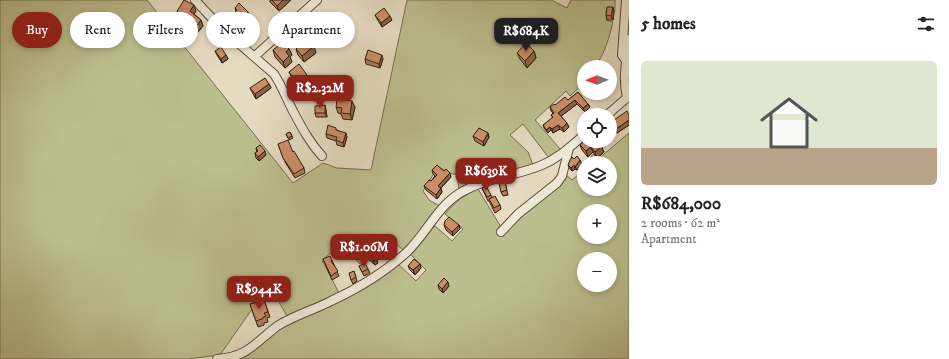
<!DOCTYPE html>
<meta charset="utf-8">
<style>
body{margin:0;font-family:"IM FELL DW Pica",serif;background:#f2f2f2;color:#222;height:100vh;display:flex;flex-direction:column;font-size:15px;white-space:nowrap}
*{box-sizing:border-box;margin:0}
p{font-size:13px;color:#767676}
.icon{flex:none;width:22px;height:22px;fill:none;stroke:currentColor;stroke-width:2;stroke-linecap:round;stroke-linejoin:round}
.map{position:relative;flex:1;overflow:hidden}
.drawer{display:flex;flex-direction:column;background:#fff;width:320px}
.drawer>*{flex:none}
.hud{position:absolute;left:12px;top:12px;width:380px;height:36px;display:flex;gap:8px}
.needle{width:26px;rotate:269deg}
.buttons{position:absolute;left:577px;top:60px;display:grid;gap:8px}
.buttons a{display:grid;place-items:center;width:40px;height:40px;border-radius:50%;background:#fff;box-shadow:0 2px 6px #0003;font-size:20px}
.price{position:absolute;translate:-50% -34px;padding:0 9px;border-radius:8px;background:#8f2418;color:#fff;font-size:13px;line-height:26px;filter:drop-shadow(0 1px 2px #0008)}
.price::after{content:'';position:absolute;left:50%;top:24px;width:12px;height:9px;margin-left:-6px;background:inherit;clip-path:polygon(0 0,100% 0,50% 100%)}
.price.on{background:#222;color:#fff}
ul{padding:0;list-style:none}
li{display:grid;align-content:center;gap:8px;height:212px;padding:0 12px}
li+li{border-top:1px solid #e0e0e0}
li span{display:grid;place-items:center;height:124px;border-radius:6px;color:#555}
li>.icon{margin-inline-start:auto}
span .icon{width:72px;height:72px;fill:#fffc;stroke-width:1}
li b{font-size:17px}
h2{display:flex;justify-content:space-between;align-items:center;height:48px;padding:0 12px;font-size:17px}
.chip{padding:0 14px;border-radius:18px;background:#fff;box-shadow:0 2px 6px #0003;font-size:14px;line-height:36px}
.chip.on{background:#8f2418;color:#fff}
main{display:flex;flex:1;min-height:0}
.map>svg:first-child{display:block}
.green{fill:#bcbe8e;stroke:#746e4e;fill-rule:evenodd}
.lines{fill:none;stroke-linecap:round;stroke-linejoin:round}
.minor-casing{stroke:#5a4e3b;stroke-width:10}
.minor{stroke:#eee8d7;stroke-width:8}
.wall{fill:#af7a5a;stroke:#2c1f0e}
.shaded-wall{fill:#8e634a;stroke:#2c1f0e}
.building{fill:#cb8e69;stroke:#2c1f0e}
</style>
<main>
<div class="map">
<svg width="629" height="359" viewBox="0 0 629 359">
<rect width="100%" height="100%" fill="#e5dbc1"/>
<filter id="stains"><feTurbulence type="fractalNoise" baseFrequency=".005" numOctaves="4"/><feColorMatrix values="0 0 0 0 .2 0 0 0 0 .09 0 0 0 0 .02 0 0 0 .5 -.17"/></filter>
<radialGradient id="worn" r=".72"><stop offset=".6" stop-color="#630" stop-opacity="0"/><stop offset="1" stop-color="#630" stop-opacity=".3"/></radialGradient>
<g class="green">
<path d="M0 0H147L293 183 323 163 337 168 371 170 407 0H551L567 8 571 0H615V11L608 10 606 20 613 22C609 38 605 53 595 67H584V83L570 96 566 91 535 120 561 150 549 158 523 124 510 135 528 152 533 165 505 171 480 179 459 190 457 174H452L438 167 423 191 429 200 440 206 410 244 403 250 387 236 373 247 365 260 360 264 354 258 357 250H351L341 245 322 260 339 293 287 316 270 287 264 292 220 355 187 359H0Z"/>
<path d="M629 133V359H240L247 356 278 329 341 300 378 280 398 264 416 281 426 270 409 253 435 226 452 241 463 229 445 214C455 202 464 195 478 189L501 227 565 174 572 180 578 175 584 167V189H610V163H587L593 154 598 159ZM584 211H610V237H584ZM584 259H610V285H584Z"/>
</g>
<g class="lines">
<defs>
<g id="minor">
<path d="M195 0 221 28 274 74C282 86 287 100 294 113 302 128 310 143 322 156"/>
<polyline points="626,0 622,55 626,61"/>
<polyline points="255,56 317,0"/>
<path d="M627 97C622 78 627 58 629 39"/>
<polyline points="607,115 629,96"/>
<polyline points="501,232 518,214 557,183 562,176 569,148"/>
<path d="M217 359C240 357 248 351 265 336 269 333 274 328 279 325 295 315 314 310 331 301 359 288 385 272 407 252 426 234 437 207 460 193 485 178 516 176 542 165 559 158 571 146 584 135"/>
</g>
</defs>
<use href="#minor" class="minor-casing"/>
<use href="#minor" class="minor"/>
</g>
<g class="wall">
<polygon points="270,0 291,0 279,11 270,2"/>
<polygon points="235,8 248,12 250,16 242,24 235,17 234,13 236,11"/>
<polygon points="196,11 194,14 201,20 203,26 197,33 191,28 190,26 178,19 176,13"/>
<polygon points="614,12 613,20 607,20 606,15"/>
<polygon points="375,15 392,20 382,27 377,19"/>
<polygon points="319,20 335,21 336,25 329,32 321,24"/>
<polygon points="303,29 318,36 313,42 305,33"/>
<polygon points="282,46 289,49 292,55 290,57 292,62 285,68 275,57 273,50"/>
<polygon points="296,49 316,53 304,62 298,55"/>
<polygon points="215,51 226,55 228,59 222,63 217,55"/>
<polygon points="534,51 536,58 527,68 520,59 517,53"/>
<polygon points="365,59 383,59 380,68 366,64"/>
<polygon points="289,72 307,75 308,79 302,84 300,81 297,84 291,76"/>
<polygon points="269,84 271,88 256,99 252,92 250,88"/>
<polygon points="321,87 324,99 313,101 311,97"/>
<polygon points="578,92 590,107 585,112 577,104 561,116 569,127 564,132 560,129 553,133 551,130 548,133 544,128 543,125 553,118 551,115 553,113 551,111 550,107 568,100"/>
<polygon points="336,107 355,107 352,120 343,119 341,114 338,113"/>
<polygon points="326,110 327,117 316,117 315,113"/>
<polygon points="629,115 629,125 617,133 612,127 611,122"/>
<polygon points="337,130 347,137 344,147 337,145 336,141 327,138 326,134"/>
<polygon points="290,132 293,138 289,140 286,134"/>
<polygon points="488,133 489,137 484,146 475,141 473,136"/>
<polygon points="608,142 602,148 604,152 597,158 593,152 588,157 582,150 580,145"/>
<polygon points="278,144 293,152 304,168 305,173 295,178 285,162"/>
<polygon points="256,148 266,155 259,161 256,158 255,153 257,152"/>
<polygon points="574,159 582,164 577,170 575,169 572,171 570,169 568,165"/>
<polygon points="432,170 451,177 441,188 442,192 437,199 426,190 424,186 431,181 435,176 433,174"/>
<polygon points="505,182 508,195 503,196 501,192"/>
<polygon points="482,188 491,195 492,197 500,205 501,209 495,213 489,201 488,201"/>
<polygon points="444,225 459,225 460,229 453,236 446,230"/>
<polygon points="379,241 395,242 396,246 389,253 381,245"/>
<polygon points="333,248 344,250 338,257 334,253"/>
<polygon points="366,254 378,254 376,258 378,263 375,265 368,259"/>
<polygon points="323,259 332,260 339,276 332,280"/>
<polygon points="420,264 421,268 415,275 410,270 408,266"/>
<polygon points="359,266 368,269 370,273 364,276"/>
<polygon points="354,271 357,281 353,284 351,280"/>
<polygon points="438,285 449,286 443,293 439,289"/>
<polygon points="264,300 270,317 267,318 268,322 264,323 264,325 258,327 250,304"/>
</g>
<g class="shaded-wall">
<polygon points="283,0 291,0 279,11 277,6"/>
<polygon points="194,5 196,11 192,16 190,11"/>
<polygon points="613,7 614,12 613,20 611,16"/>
<polygon points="248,12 250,16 242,24 240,19"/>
<polygon points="390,16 392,20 382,27 381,23"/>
<polygon points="201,20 203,26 197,33 195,28"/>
<polygon points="335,21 336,25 329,32 327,28"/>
<polygon points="317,32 318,36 313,42 312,37"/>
<polygon points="314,46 316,53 304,62 302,56"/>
<polygon points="289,49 292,55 290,57 292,62 285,68 283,62 286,52"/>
<polygon points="534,51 536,58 527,68 525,61"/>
<polygon points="226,55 228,59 222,63 221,59"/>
<polygon points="382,55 383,59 380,68 379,64"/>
<polygon points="307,75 308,79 302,84 301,79"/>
<polygon points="299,77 300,81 297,84 295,80"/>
<polygon points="269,84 271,88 256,99 255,94"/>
<polygon points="575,100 577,104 560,117 558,113"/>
<polygon points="352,101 355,107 352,120 350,114"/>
<polygon points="588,104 590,107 585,112 583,108"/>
<polygon points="325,105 326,110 327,117 325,113"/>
<polygon points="629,120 629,125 617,133 616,129"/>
<polygon points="567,123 569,127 564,132 562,128"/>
<polygon points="558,125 560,129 553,133 552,129"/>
<polygon points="550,127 551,130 548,133 546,130"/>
<polygon points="346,133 347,137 344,147 343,143"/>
<polygon points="488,133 489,137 484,146 483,142"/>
<polygon points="600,141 608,141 608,142 602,148 604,152 597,158 595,152 598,143"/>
<polygon points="591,147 593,152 588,157 586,151"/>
<polygon points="265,151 266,155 259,161 258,157"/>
<polygon points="580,160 582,164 577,170 575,167"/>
<polygon points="574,165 575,169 572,171 571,168"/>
<polygon points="450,173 451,177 439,190 438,186"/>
<polygon points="441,188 442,192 437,199 436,195"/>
<polygon points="459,225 460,229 453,236 452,232"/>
<polygon points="395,242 396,246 389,253 388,249"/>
<polygon points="343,246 344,250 338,257 336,253"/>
<polygon points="377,250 378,254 375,259 374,254"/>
<polygon points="376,259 378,263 375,265 373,261"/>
<polygon points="420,264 421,268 415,275 413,270"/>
<polygon points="448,282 449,286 443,293 442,289"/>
</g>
<g class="building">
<polygon points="184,0 194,5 190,11 201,20 195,28 189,22 190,21 176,13"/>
<polygon points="272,0 283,0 277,6"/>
<polygon points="239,3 248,12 240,19 234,13 237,10 235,8"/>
<polygon points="607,7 613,7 611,16 606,15"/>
<polygon points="384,8 390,16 381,23 375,15"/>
<polygon points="327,13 335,21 327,28 319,20"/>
<polygon points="309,24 317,32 312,37 303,29"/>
<polygon points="308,39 314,46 302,56 296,49"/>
<polygon points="526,43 534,51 525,61 517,53"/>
<polygon points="280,44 282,46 285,44 289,49 286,52 289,56 283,62 273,50"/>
<polygon points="221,47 226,55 221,59 215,51"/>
<polygon points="368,50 382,55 379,64 365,59"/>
<polygon points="299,64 307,75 301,79 299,77 295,80 289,72"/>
<polygon points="265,78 269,84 255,94 250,88"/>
<polygon points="321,87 322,95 311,97 310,89"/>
<polygon points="578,92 588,104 583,108 575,100 558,113 567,123 562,128 558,125 552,129 550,127 546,130 543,125 553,117 551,115 554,113 550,107 554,104 555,105 565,97 568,100"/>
<polygon points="344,99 352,101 350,114 341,113 342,108 336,107 337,100 343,101"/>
<polygon points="325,105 325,113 315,113 315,106"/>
<polygon points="627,111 629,115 629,120 616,129 611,122"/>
<polygon points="328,125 336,128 336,130 346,133 343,143 336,140 337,137 326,134"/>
<polygon points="479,128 488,133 483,142 473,136"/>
<polygon points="290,132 292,136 288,138 286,134"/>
<polygon points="288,140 293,152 294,151 304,168 294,174 283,158 278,144"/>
<polygon points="584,141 600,141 598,143 601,147 595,152 591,147 586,151 580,145"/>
<polygon points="260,145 265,151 258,157 255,153 258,151 256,148"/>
<polygon points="577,156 580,160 575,167 574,165 571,168 568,165 570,160 572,157 574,159"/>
<polygon points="437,165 444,171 446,169 450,173 438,186 441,188 436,195 424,186 429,180 431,181 437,175 432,170"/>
<polygon points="505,182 507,190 501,192 499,183"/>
<polygon points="486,186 491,195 487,197 482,188"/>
<polygon points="495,196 500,205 494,208 489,199"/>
<polygon points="449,217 459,225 452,232 444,225 445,221"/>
<polygon points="386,234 395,242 388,249 379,241"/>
<polygon points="340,242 343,246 336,253 333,248"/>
<polygon points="372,246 377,250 374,254 376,259 373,261 366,254"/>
<polygon points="330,256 332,260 331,261 338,271 331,276 323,259"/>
<polygon points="414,259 420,264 413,270 408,266"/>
<polygon points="365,263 368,269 362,272 359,266"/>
<polygon points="354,271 356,277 351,280 349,273"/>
<polygon points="444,278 448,282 442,289 438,285"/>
<polygon points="264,300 268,312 264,313 266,316 262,318 262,319 256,321 250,304"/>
</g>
<rect width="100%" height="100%" filter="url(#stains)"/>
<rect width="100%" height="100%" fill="url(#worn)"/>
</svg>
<div class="buttons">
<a><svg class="needle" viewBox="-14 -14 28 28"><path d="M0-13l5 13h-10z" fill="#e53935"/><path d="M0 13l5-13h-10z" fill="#767676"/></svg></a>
<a><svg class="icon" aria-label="locate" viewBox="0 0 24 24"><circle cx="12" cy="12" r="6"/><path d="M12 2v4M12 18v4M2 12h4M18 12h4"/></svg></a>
<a><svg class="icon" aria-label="layers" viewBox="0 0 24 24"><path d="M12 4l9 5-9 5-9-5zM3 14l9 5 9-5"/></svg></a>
<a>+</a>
<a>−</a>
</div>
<b class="price on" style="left:526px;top:52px">R$684K</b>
<b class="price" style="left:320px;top:109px">R$2.32M</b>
<b class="price" style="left:486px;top:192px">R$639K</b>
<b class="price" style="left:364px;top:268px">R$1.06M</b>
<b class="price" style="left:259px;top:310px">R$944K</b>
<div class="hud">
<a class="chip on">Buy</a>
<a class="chip">Rent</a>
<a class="chip">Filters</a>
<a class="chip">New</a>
<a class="chip">Apartment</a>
</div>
</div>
<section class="drawer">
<h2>5 homes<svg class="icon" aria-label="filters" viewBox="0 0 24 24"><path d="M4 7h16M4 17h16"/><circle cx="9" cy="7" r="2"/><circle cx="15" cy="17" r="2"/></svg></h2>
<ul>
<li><span style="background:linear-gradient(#dfe7d0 70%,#b9a48a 0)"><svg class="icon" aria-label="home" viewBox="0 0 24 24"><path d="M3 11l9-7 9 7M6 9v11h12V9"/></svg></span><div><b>R$684,000</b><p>2 rooms · 62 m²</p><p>Apartment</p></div></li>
</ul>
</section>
</main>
